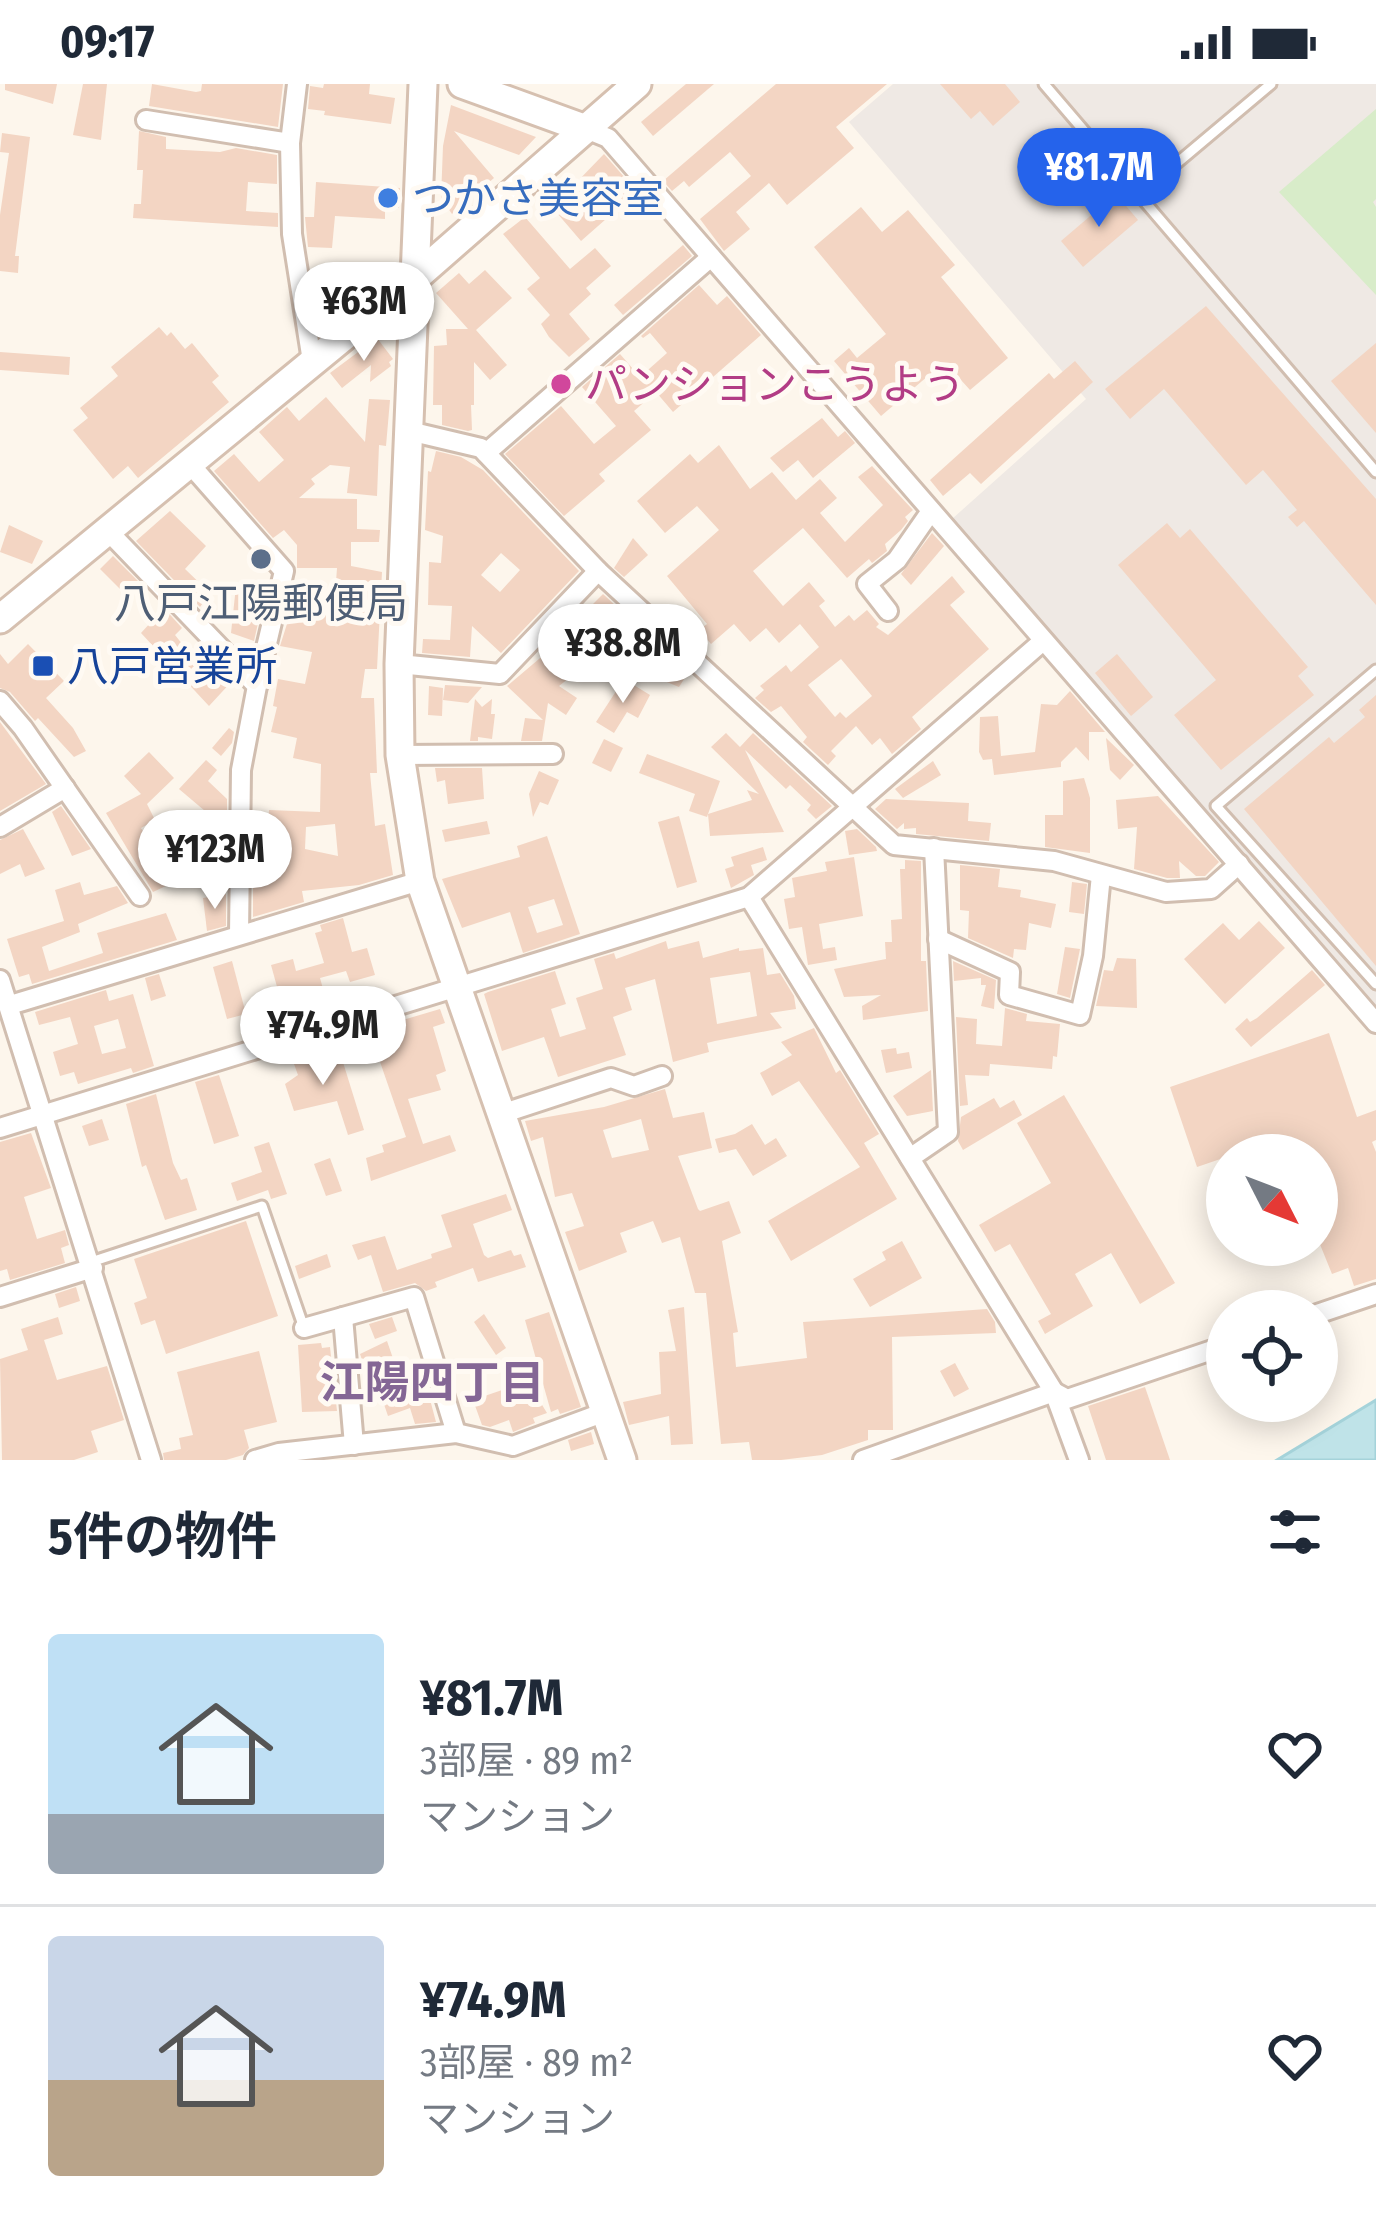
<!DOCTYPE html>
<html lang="ja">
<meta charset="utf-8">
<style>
body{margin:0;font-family:"Fira Sans Condensed","Noto Sans JP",sans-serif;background:#f6f6f7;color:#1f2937;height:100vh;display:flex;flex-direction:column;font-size:45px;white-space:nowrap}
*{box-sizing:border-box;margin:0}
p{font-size:39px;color:#747a83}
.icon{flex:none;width:66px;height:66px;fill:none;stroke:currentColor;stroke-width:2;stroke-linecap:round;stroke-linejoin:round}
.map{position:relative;height:1376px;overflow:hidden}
.drawer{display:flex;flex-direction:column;background:#fff;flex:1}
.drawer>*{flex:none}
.needle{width:78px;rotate:132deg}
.controls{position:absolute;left:1206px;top:1050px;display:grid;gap:24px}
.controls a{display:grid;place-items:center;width:132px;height:132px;border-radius:50%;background:#fff;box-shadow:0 6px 30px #0003;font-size:60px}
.price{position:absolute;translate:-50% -102px;padding:0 27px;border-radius:42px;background:#fff;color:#222;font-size:39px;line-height:78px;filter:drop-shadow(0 3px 6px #0008)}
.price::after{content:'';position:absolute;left:50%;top:72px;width:36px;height:27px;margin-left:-18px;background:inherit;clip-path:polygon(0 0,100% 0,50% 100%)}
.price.on{background:#2563eb;color:#fff}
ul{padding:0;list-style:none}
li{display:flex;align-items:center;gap:36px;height:300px;padding:0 48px}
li+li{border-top:3px solid #e0e1e3}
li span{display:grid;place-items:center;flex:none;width:336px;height:240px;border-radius:12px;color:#555}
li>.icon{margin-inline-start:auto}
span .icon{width:144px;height:144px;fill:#fffc;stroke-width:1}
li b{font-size:51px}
h2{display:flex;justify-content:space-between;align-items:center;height:144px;padding:0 48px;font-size:51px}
.status{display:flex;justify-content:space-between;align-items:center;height:84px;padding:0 60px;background:#fff;direction:ltr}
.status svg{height:33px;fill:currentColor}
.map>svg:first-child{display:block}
.industrial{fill:#efe9e4}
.green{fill:#d8ecc9}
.water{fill:#bfe3e8;stroke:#a5d3da;stroke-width:3}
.building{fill:#f3d5c3;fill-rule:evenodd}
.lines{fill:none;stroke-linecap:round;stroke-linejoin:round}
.lane-casing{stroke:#d1beb0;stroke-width:15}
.street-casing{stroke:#d1beb0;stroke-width:24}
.secondary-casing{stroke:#d6c0b0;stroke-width:33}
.lane{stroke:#fff;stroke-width:9}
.street{stroke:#fff;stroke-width:18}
.secondary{stroke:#fff;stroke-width:27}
.shop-dot{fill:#3f7fe0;stroke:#fffaf3;stroke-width:4.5}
.hotel-dot{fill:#d1479c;stroke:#fffaf3;stroke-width:4.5}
.service-dot{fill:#5c6f8a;stroke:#fffaf3;stroke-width:4.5}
.transit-dot{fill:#1a4fb4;stroke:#fffaf3;stroke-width:4.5}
.labels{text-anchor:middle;stroke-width:10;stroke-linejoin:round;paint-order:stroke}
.shop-label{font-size:42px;fill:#366cbe;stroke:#fffaf3;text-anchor:start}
.hotel-label{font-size:42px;fill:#b23c85;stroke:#fffaf3;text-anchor:start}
.service-label{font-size:42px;fill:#4e5e75;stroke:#fffaf3}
.transit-label{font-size:42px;fill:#164399;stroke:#fffaf3;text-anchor:start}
.neighbourhood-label{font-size:45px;font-weight:bold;fill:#846695;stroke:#fffaf3}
</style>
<div class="status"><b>09:17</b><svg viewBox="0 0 49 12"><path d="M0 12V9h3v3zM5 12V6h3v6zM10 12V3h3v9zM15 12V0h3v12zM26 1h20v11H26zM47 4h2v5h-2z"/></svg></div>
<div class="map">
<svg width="1376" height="1376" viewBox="0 0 1376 1376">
<rect width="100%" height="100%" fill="#fdf6ec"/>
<polygon class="industrial" points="893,0 1376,0 1376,921 952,435 1086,315 849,38"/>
<polygon class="green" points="1376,25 1376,115 1373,118 1376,123 1376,211 1279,108"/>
<polygon class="water" points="1376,1316 1376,1376 1277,1376"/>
<g class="building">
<polygon points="5,0 57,0 53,20 5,6"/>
<polygon points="83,0 107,0 101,56 73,51"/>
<polygon points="152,0 196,8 201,7 202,0 283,0 278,43 149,22"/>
<polygon points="324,0 370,0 369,10 395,14 391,40 324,31 325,27 308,25 310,2 323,4"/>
<polygon points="686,0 714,0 653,52 641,38"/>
<polygon points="776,0 887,0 836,43 854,64 787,121 769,99 736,128 750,145 724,167 700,135 751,92 730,68 689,103 684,97 672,107 663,97"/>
<polygon points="940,0 1005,0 1020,18 993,42 980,27 971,35"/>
<polygon points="451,21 536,53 519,71 454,47 494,94 452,130 441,114 443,62"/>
<polygon points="139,47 166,53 166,65 220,68 236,64 277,71 277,100 248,98 246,127 278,129 278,143 133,134 134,120 141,120 143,86 137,86"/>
<polygon points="2,49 30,53 15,172 19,172 18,189 0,187 0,131 9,69 0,68"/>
<polygon points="604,70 633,103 628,108 631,113 581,157 557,129 579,110 573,102"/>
<polygon points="316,98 400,104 399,124 385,123 385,135 335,132 332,164 308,163 305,133 314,133"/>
<polygon points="1116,110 1138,136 1083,183 1061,157"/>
<polygon points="861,123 882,148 908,126 955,181 941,193 1008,274 970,306 953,287 943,296 935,286 881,332 834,277 849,264 857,274 886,250 814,163"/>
<polygon points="525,133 570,185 595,164 611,182 586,204 591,210 569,230 590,255 569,273 549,253 541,240 550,231 527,205 540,194 503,150"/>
<polygon points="683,161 692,172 623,231 614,221"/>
<polygon points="485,186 512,214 476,246 507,281 490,296 474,278 474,321 471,321 472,346 468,347 442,341 442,321 433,321 434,262 447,261 446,245 468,245 436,209 459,189 469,200"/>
<polygon points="699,201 717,221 727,212 761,251 673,328 656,308 634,327 651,346 599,390 605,397 564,432 505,370 561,322 594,360 616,342 582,303 620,270 640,293 667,269 650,249 643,254 641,252"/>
<polygon points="1206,222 1376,415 1376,521 1304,437 1297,443 1288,433 1297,426 1263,386 1246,401 1164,305 1130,335 1105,305"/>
<polygon points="159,243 167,252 171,248 185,265 192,259 219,292 212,298 229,318 138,394 128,382 113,395 73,346 88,334 80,324 118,292 111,283"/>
<polygon points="377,254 393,275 389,278 391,282 370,298 371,281 342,304 330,289"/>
<polygon points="1376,259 1376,349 1331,297"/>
<polygon points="0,268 70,273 69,291 0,286"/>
<polygon points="1075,277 1093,298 981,400 970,389 943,412 930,396 1049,289 1054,295"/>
<path d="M326 313 365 358 369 315 390 316 386 362 379 361 377 412 347 409 350 383 330 381 311 395 315 400 299 414 357 415V445L380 446 379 458H351V482L382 488 377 585H365L361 614H374L377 689H370L375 742 385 740 393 791 359 801 302 807 304 818 253 833V802L263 800 269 726 320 728 321 680 293 674 297 654 271 648 277 623 273 622 278 595 305 600 312 568 280 562 298 505 335 512 337 484H297V461L284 446 273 454 214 387 234 370 259 398 284 376 259 348 287 323 299 337ZM335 740 338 772 305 765 306 743Z"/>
<polygon points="822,334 838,353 845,347 855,359 813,394 798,376 783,388 770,374"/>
<path d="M719 361 750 405 772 388 796 416 820 395 837 414 820 429 845 458 883 421 858 393 872 382 913 426 905 433 908 437 901 446 885 460 887 467 872 479 869 475 847 494 803 444 753 487 783 522 809 498 825 517 819 522 835 543 849 531 854 537 867 526 879 540 876 543 888 551 952 492 965 508 950 521 989 565 912 633 921 645 892 670 880 654 872 661 856 642 831 667 836 672 828 681 803 658 807 653 781 622 771 628 755 614 764 606 760 602 786 581 791 588 819 563 800 540 779 559 766 544 750 558 734 540 711 560 699 546 707 540 667 492 719 446 697 422 665 449 637 417 690 370 698 379ZM841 575 872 612 846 634 840 628 835 633 808 601Z"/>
<path d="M436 367 461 373 483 386 579 487 501 569 472 542 470 573 422 569 423 555 450 556 452 522 428 521 429 478 441 479 443 452 425 446 428 387 431 388ZM501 469 520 486 500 508 481 491Z"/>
<polygon points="170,427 206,462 185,485 210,509 200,523 136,457"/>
<polygon points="1167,439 1180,454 1190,445 1308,583 1298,592 1314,611 1221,686 1174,631 1216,596 1118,481"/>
<polygon points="9,441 43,457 32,480 0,468"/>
<polygon points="932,449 944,462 911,501 901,490"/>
<polygon points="633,454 648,471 624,493 614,484"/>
<polygon points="113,472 142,501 133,510 127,504 123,508 100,485"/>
<polygon points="236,502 265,508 254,557 231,549"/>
<polygon points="603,510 630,535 623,546 631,552 608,591 588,579 559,602 577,614 566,631 548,619 542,657 521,657 525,634 543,636 507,602 559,558 554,552 583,522 587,526"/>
<polygon points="164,524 182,544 175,551 183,561 202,578 210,572 233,596 209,622 141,549"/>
<polygon points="28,560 64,597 46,614 73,644 86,667 74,673 38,634 35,637 10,608 0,604 0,570 8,580"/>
<polygon points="1117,570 1153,613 1131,632 1095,589"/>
<polygon points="668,577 688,589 679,603 657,594"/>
<polygon points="624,595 650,611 638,634 627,628 614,649 596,638"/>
<polygon points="445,601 482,603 468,619 443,616"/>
<polygon points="429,602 443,604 442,632 428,631"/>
<polygon points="1070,607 1105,648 1089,648 1089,677 1076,663 1061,678 1061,683 994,691 992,675 983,676 979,668 980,633 998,632 1001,672 1035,668 1041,620 1057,621"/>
<polygon points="1376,611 1376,882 1244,725 1329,653 1334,659 1365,633 1359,626"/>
<polygon points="475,615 482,623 492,615 491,630 495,630 492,655 478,653 478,657 470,657"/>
<polygon points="0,638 46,700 0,727"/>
<polygon points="229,644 234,648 232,659 221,672 212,664"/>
<polygon points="726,649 740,663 753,649 832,722 816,735 807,726 811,721 790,701 786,705 745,666 784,748 710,752 708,730 707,733 689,727 695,710 639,689 647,670 720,697 708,730 752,716 747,706 759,710 711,663"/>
<polygon points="1106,654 1134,681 1120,696 1110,686"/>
<polygon points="604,655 623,664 611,688 592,679"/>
<polygon points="149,668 174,694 147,720 155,736 141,744 155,767 185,747 205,727 179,705 206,676 217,686 208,697 227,715 227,745 222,752 191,783 164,792 168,801 153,808 106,729 141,710 124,692"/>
<polygon points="933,677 941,691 903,714 895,705"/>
<polygon points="435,684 482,684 484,715 448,720 445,696 437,698"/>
<polygon points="539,687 559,696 548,721 540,718 533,733 529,710"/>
<polygon points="1084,694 1090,714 1090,769 1045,763 1045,731 1063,731 1063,697"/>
<polygon points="1158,712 1219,778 1205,792 1196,792 1179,777 1180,794 1167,794 1134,785 1137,743 1118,745 1116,716"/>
<polygon points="886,715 969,719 968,737 991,739 989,757 916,750 916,744 904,745 904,739 897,745 875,725"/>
<polygon points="61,722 91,765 72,772 52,728"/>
<polygon points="679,732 697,798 677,804 658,738"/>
<polygon points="487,737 490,750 445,758 442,746"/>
<polygon points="23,745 45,785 25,793 20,780 0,790 0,756"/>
<polygon points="857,745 876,763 877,767 849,771 845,747"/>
<path d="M547 752 580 850 523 869 510 828 462 844 442 795 520 773 517 762ZM554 815 563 841 537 849 528 823Z"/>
<polygon points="763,763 767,776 751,781 754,791 731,804 725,785 734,782 731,773"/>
<polygon points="854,773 863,832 819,840 823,865 835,863 837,876 808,881 802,843 789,845 784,815 795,813 792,794 827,787 825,778"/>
<polygon points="905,776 921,777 921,877 926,877 928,927 863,936 862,922 881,911 844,913 834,885 886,875 885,858 892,858 891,836 902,835 900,785 905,785"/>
<polygon points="960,781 1000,785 998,803 1021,806 1020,813 1056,820 1051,844 1029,839 1026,866 1014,865 1013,874 968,854 969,827 960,826"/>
<polygon points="80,798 84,811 117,802 128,819 78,840 80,848 42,863 49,887 103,869 97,849 166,829 177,856 32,900 29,890 19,893 7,855 64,837 55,806"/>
<polygon points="1072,798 1087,800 1084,830 1069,828"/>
<polygon points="226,810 226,842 207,847 203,814"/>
<polygon points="343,834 352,868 367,864 375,891 350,898 346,887 320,894 327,919 306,924 309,934 287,939 271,881 293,875 296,887 324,879 315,849 322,847 320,841"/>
<polygon points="1259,837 1285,864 1225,920 1184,875 1223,839 1239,856"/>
<path d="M666 857 668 865 699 857 703 874 739 864V867L763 864 767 891 780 889 794 912 796 925 770 929 782 944 715 957 707 959 709 968 673 978 655 895 625 904 632 926 613 933 626 971 558 993 544 953 502 967 484 910 488 908 555 887 566 920 551 925 560 953 586 945 576 914 603 905 594 875 614 869 616 875ZM750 888 757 932 717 940 710 894Z"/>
<polygon points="1065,863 1080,865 1070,914 1057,910"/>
<polygon points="1117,874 1136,875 1137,924 1096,922 1104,886 1113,887"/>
<polygon points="232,877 246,930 227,935 213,883"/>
<polygon points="953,877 996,896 994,925 981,922 986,901 981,901 981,894 954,897"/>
<polygon points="1312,886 1325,901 1251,963 1235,945 1247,934 1250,938 1257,934"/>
<polygon points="159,890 166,912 151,917 145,894"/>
<path d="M106 906 109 917 133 910 154 982 133 989 131 984 78 1000 74 988 60 992 53 968 78 960 70 933 39 941 35 928ZM118 935 126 964 102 970 94 942Z"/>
<polygon points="1005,924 1027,930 1026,937 1060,940 1057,973 1053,972 1052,985 990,980 989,992 965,991 968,1021 960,1022 956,933 977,935 976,960 1002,962"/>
<polygon points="440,925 445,939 433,943 446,987 436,991 441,1006 408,1015 423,1060 450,1051 456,1067 371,1097 366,1074 384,1068 382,1061 406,1053 369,946"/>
<polygon points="814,944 836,989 840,986 879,1050 864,1059 897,1115 791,1177 768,1137 860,1083 799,997 772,1012 760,989 792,971 781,958"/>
<polygon points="1329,949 1357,1033 1376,1026 1376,1056 1372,1058 1376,1068 1376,1195 1354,1202 1348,1184 1332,1190 1317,1153 1317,1071 1288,1071 1282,1054 1197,1083 1170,1003"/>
<polygon points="310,963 317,983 342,975 364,1046 348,1051 337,1017 294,1027 285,1000 298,991 290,969"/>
<polygon points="896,964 897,970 909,968 912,984 886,989 881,966"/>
<polygon points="931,986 933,1027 907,1032 893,1012"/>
<polygon points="219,991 239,1052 214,1060 195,998"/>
<path d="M665 1005 673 1034 704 1028 712 1064 678 1072 698 1125 700 1127 729 1117 741 1149 722 1157 738 1248 733 1249 736 1283 807 1274 803 1238 987 1225 995 1238 996 1249 892 1253 893 1346H868V1356L822 1371 781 1376H752L749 1358 721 1360 706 1209H695L680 1153 662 1159 653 1137 620 1149 627 1168 579 1187 565 1148 584 1142 572 1109 555 1113 543 1053 531 1057 525 1037 604 1023ZM641 1035 649 1066 612 1074 603 1046Z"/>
<polygon points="156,1010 173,1079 181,1096 187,1094 197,1126 165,1136 146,1081 142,1083 126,1020"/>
<polygon points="1064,1011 1175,1199 1140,1220 1111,1169 1075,1190 1093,1222 1045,1250 1038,1237 1051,1230 1010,1160 995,1168 979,1141 1051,1099 1017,1039"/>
<polygon points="994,1014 1000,1024 1014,1016 1022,1031 963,1066 958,1057 961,1033"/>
<polygon points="102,1035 109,1056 89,1062 82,1042"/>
<polygon points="752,1040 765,1061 776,1054 787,1072 753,1092 736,1065 719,1069 715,1055 735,1050"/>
<polygon points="31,1049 51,1104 24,1113 37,1155 65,1146 69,1161 61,1164 65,1179 10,1196 7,1185 0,1187 0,1058"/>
<polygon points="269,1058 287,1110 271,1115 268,1106 237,1117 231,1099 262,1088 254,1063"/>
<polygon points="330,1074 342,1107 326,1112 314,1080"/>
<polygon points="506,1110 512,1126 473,1140 484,1171 488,1174 511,1166 514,1172 521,1170 526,1183 478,1198 473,1184 435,1198 437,1203 426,1207 415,1199 383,1208 371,1171 358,1176 352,1161 385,1152 397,1186 432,1174 431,1170 452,1163 441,1131"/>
<polygon points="246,1137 278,1232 166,1270 155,1236 141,1241 134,1219 147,1214 134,1175"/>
<polygon points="902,1157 922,1194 870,1223 853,1195 886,1176 882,1168"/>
<polygon points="327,1170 331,1183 299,1195 295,1182"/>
<polygon points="76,1203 80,1217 59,1224 55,1210"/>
<polygon points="684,1223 693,1360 671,1361 669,1332 629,1341 623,1318 661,1310 659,1268 676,1267 668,1226"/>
<polygon points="549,1228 581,1323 560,1330 558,1325 551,1328 525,1236"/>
<polygon points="484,1230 506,1264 496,1271 474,1238"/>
<polygon points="58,1233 63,1250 44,1256 57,1296 107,1282 124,1336 91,1347 98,1368 74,1376 2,1376 0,1275 28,1266 21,1245"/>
<polygon points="392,1233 397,1247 375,1255 369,1240"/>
<polygon points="387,1257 397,1286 420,1278 436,1338 415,1340 410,1324 388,1332 375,1294 369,1296 360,1270"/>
<polygon points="321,1259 322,1264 330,1263 337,1327 302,1328 298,1261"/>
<polygon points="259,1267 277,1338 244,1346 249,1364 243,1371 226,1376 164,1376 163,1369 181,1365 179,1354 193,1351 177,1288"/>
<polygon points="955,1279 969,1305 954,1313 940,1287"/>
<polygon points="525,1293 547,1329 533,1334 535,1339 513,1348 509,1336 490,1343 482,1341 473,1316 505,1305 504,1301"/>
<polygon points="1145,1303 1170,1376 1106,1376 1088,1322"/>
<polygon points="591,1348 594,1360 571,1367 568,1356"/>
</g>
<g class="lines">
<defs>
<g id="lane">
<polyline points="1044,0 1376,388"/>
<polyline points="1139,111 1271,0"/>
<polyline points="1376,586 1216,722 1376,900"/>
<polyline points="91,1178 262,1122 304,1244"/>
</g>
<g id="street">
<polyline points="297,0 290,59 292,150 312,277"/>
<polyline points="146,36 290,59"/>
<polyline points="586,45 608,54 1376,939"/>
<polyline points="409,347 481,364 598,487 894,761 1054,777 1166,808 1211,805 1239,780"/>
<polyline points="486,369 711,173"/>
<polyline points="189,379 284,487 257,602"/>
<polyline points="107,446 257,602 241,686 239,851"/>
<polyline points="888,527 867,500 897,476 931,427"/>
<polyline points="399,580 500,590 598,487"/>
<polyline points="0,617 23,644 140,812"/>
<polyline points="400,671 553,670"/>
<polyline points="0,743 65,704"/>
<polyline points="749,813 1054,1308 1079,1376"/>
<polyline points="938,855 1010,888 1009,911 1080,931 1093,872 1101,791"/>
<polyline points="0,896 151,1376"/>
<polyline points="10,921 420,797"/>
<polyline points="501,1030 611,994 634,1002 662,992"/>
<polyline points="0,1044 749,813 1043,557"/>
<polyline points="910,1074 948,1048 934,764"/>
<polyline points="0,1213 93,1184"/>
<polyline points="1317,1230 1376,1210"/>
<polyline points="343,1233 354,1361"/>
<polyline points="304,1244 414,1213 456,1349"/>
<polyline points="255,1376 279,1369 456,1349 513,1362 605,1328"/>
<polyline points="863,1376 1054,1308 1067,1315 1227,1261"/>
</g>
<g id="secondary">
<polyline points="423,0 399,580 400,671 420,797 622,1376"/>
<polyline points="462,0 586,45"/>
<polyline points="0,535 414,195 637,0"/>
</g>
</defs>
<use href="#lane" class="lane-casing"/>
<use href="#street" class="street-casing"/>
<use href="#secondary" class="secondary-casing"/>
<use href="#lane" class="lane"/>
<use href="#street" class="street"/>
<use href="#secondary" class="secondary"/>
</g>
<circle class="shop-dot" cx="388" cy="114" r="12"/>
<circle class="hotel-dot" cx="561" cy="300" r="12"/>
<circle class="service-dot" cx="261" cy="475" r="12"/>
<rect class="transit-dot" x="31" y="570" width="24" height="24" rx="6"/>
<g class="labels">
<g class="shop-label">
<text x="412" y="129">つかさ美容室</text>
</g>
<g class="hotel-label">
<text x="585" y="315">パンションこうよう</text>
</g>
<g class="service-label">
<text x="261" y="534">八戸江陽郵便局</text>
</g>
<g class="transit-label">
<text x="67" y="597">八戸営業所</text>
</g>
<g class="neighbourhood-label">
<text x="432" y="1314">江陽四丁目</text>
</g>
</g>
</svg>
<div class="controls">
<a><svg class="needle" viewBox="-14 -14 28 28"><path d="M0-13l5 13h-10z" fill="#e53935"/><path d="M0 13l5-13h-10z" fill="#747a83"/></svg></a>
<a><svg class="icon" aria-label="locate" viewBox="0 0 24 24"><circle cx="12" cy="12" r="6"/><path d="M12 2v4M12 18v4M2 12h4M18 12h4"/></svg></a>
</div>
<b class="price on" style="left:1099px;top:146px">¥81.7M</b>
<b class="price" style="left:364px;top:280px">¥63M</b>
<b class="price" style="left:623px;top:622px">¥38.8M</b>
<b class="price" style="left:215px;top:828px">¥123M</b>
<b class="price" style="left:323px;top:1004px">¥74.9M</b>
</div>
<section class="drawer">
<h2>5件の物件<svg class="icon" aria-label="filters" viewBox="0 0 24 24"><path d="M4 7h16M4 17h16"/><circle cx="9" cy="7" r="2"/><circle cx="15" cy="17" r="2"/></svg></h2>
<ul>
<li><span style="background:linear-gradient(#bfe0f5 75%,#9aa5b1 0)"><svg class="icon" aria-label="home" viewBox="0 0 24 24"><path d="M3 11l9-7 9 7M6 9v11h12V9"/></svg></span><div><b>¥81.7M</b><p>3部屋 · 89 m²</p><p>マンション</p></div><svg class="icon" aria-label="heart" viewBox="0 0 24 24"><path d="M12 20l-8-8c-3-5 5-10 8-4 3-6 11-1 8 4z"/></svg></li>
<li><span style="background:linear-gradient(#c9d6e8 60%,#b9a48a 0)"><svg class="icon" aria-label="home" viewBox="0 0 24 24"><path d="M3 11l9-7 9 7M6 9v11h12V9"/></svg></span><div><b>¥74.9M</b><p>3部屋 · 89 m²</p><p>マンション</p></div><svg class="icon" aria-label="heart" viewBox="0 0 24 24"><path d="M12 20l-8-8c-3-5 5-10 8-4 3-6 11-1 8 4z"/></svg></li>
</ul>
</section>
